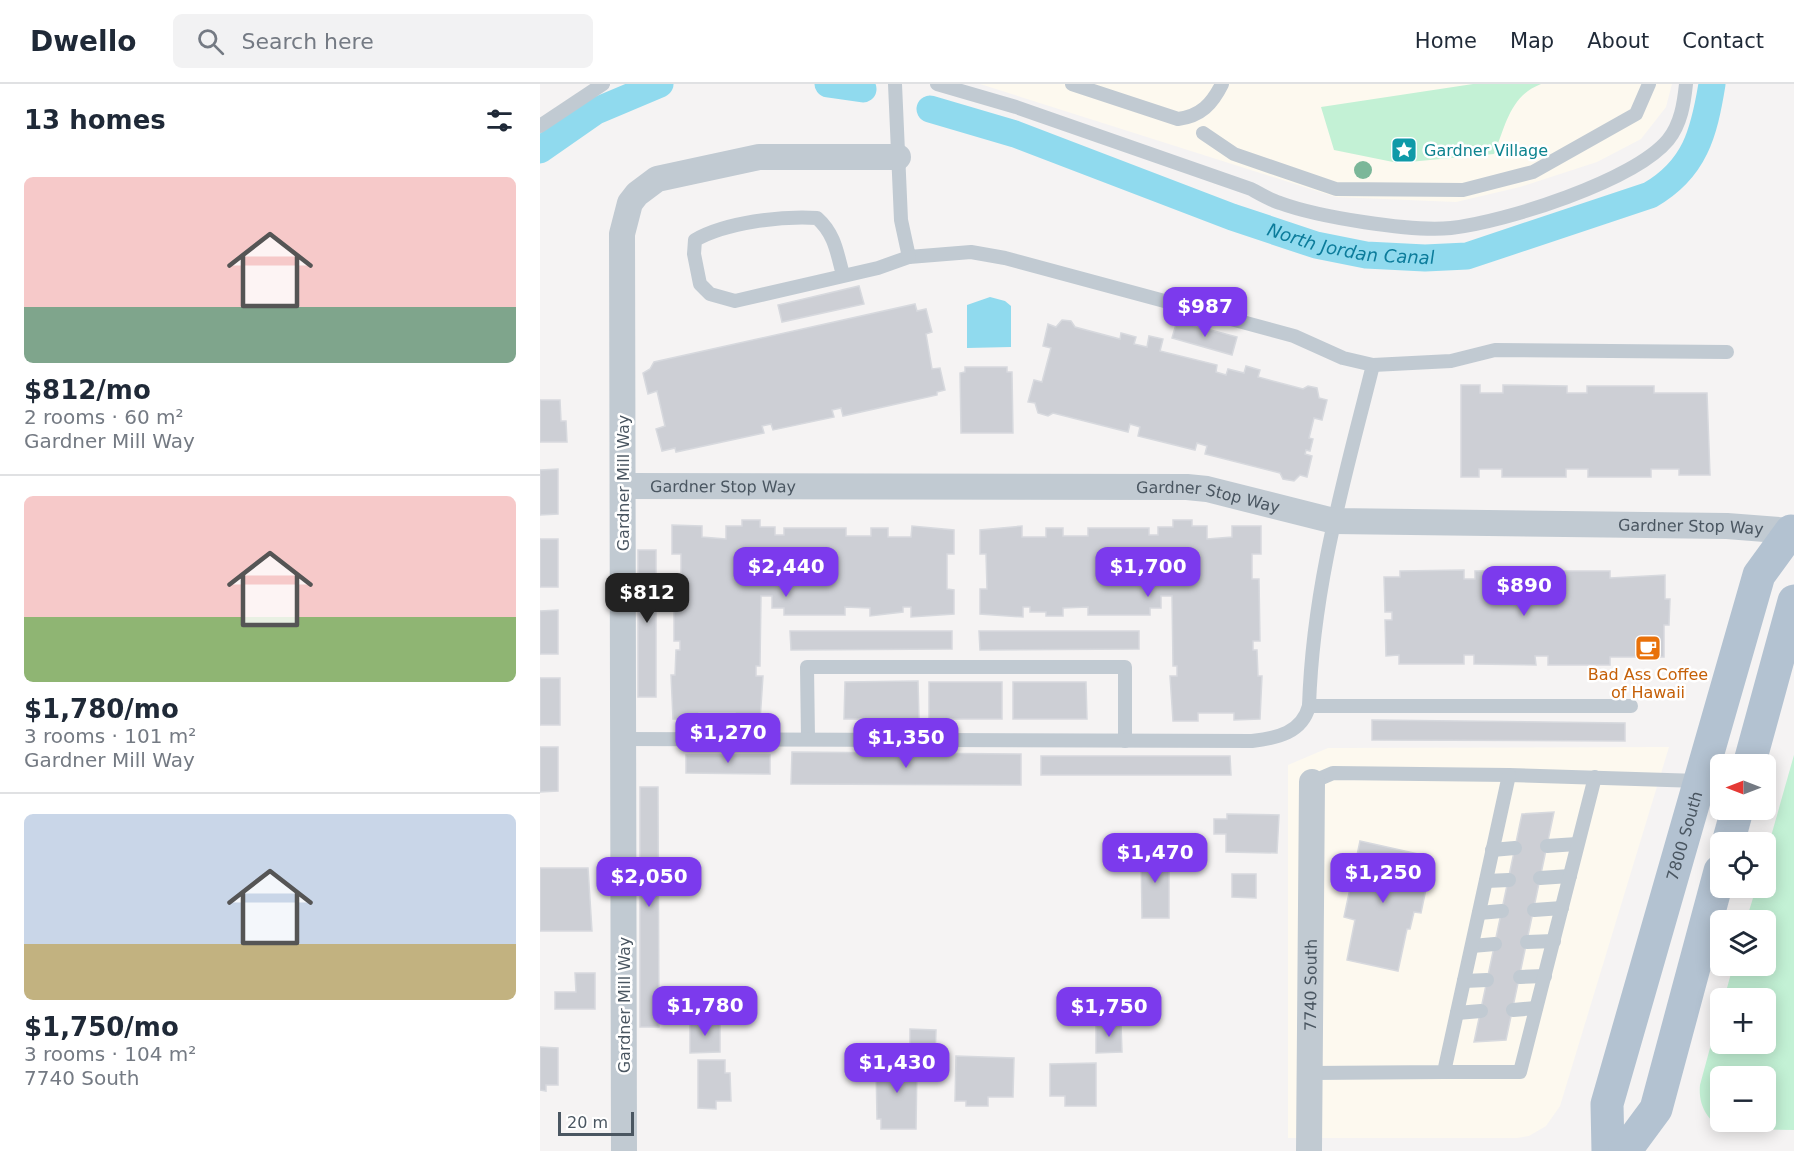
<!DOCTYPE html>
<meta charset="utf-8">
<style>
body{margin:0;font-family:"DejaVu Sans",sans-serif;background:#f2f2f3;color:#1f2937;height:100vh;display:flex;flex-direction:column;font-size:22px;white-space:nowrap}
*{box-sizing:border-box;margin:0}
p{font-size:20px;color:#747a83}
.icon{flex:none;width:33px;height:33px;fill:none;stroke:currentColor;stroke-width:2;stroke-linecap:round;stroke-linejoin:round}
.map{position:relative;flex:1;overflow:hidden}
.side{display:flex;flex-direction:column;background:#fff;width:540px}
.side>*{flex:none}
.needle{width:39px;rotate:270deg}
.fabs{position:absolute;left:1170px;top:670px;display:grid;gap:12px}
.fabs a{display:grid;place-items:center;width:66px;height:66px;border-radius:9px;background:#fff;box-shadow:0 3px 15px #0003;font-size:30px}
.scale{position:absolute;left:18px;bottom:15px;width:76px;box-sizing:border-box;padding-left:6px;border:3px solid #4a5661;border-top:0;font-size:16px;line-height:21px;white-space:nowrap;color:#4a5661;-webkit-text-stroke:4px #fff;paint-order:stroke}
.price{position:absolute;translate:-50% -51px;padding:0 14px;border-radius:12px;background:#7c3aed;color:#fff;font-size:20px;line-height:39px;filter:drop-shadow(0 2px 3px #0008)}
.price::after{content:'';position:absolute;left:50%;top:36px;width:18px;height:14px;margin-left:-9px;background:inherit;clip-path:polygon(0 0,100% 0,50% 100%)}
.price.selected{background:#222;color:#fff}
ul{padding:0;list-style:none}
li{display:grid;align-content:center;gap:12px;height:318px;padding:0 24px}
li+li{border-top:2px solid #e0e1e3}
li span{display:grid;place-items:center;height:186px;border-radius:9px;color:#555}
li>.icon{margin-inline-start:auto}
span .icon{width:108px;height:108px;fill:#fffc;stroke-width:1}
li b{font-size:26px}
h2{display:flex;justify-content:space-between;align-items:center;height:72px;padding:0 24px;font-size:26px}
header{display:flex;align-items:center;gap:36px;box-sizing:border-box;height:84px;padding:0 30px;background:#fff;border-bottom:2px solid #e0e1e3}
header strong{font-size:28px}
nav{display:flex;gap:33px;margin-inline-start:auto;font-size:21px}
.search{width:420px;height:54px;background:#f2f2f3;display:flex;align-items:center;gap:15px;box-sizing:border-box;padding:0 21px;border-radius:9px;color:#747a83;font-size:22px}
main{display:flex;flex:1;min-height:0}
.map>svg:first-child{display:block}
.commercial{fill:#fdf9ef}
.green{fill:#c3f1d5;fill-rule:evenodd}
.water{fill:#90daee}
.lines{fill:none;stroke-linecap:round;stroke-linejoin:round}
.canal{stroke:#90daee;stroke-width:27}
.building{fill:#cdcfd5;stroke:#d7d9de;stroke-width:1.5}
.lane{stroke:#c1cad2;stroke-width:14}
.street{stroke:#c1cad2;stroke-width:26}
.primary{stroke:#b3c2d1;stroke-width:33}
.tree{fill:#7bb799}
.labels{text-anchor:middle;stroke-width:5;stroke-linejoin:round;paint-order:stroke}
.culture-label{font-size:16px;fill:#0d838f;stroke:#fff;text-anchor:start}
.street-label{font-size:16px;fill:#4a5661;stroke:#fff}
.food-label{font-size:16px;fill:#c56008;stroke:#fff}
.water-label{font-size:18px;font-style:italic;fill:#0c7c9b;stroke:#fff}
</style>
<header>
<strong>Dwello</strong>
<div class="search"><svg class="icon" aria-label="search" viewBox="0 0 24 24"><circle cx="10" cy="10" r="6"/><path d="M15 15l6 6"/></svg>Search here</div>
<nav><a>Home</a><a>Map</a><a>About</a><a>Contact</a></nav>
</header>
<main>
<section class="side">
<h2>13 homes<svg class="icon" aria-label="filters" viewBox="0 0 24 24"><path d="M4 7h16M4 17h16"/><circle cx="9" cy="7" r="2"/><circle cx="15" cy="17" r="2"/></svg></h2>
<ul>
<li><span style="background:linear-gradient(#f6c9c9 70%,#7fa58c 0)"><svg class="icon" aria-label="home" viewBox="0 0 24 24"><path d="M3 11l9-7 9 7M6 9v11h12V9"/></svg></span><div><b>$812/mo</b><p>2 rooms · 60 m²</p><p>Gardner Mill Way</p></div></li>
<li><span style="background:linear-gradient(#f6c9c9 65%,#8fb573 0)"><svg class="icon" aria-label="home" viewBox="0 0 24 24"><path d="M3 11l9-7 9 7M6 9v11h12V9"/></svg></span><div><b>$1,780/mo</b><p>3 rooms · 101 m²</p><p>Gardner Mill Way</p></div></li>
<li><span style="background:linear-gradient(#c9d6e8 70%,#c2b280 0)"><svg class="icon" aria-label="home" viewBox="0 0 24 24"><path d="M3 11l9-7 9 7M6 9v11h12V9"/></svg></span><div><b>$1,750/mo</b><p>3 rooms · 104 m²</p><p>7740 South</p></div></li>
</ul>
</section>
<div class="map">
<svg width="1254" height="1067" viewBox="0 0 1254 1067">
<rect width="100%" height="100%" fill="#f5f3f3"/>
<g class="commercial">
<polygon points="440,0 1132,0 1126,23 1101,55 1057,78 980,103 916,118 796,113"/>
<polygon points="1129,663 1020,1022 1006,1042 989,1052 977,1054 748,1054 748,681 788,664"/>
</g>
<g class="green">
<path d="M933 0H1001C970 12 966 41 954 70L858 79 794 66 781 23Z"/>
<path d="M1254 671V1046L1184 1045C1167 1037 1158 1020 1160 1001L1180 927V960H1226V915H1184L1193 882H1226V837H1206L1216 804H1226V770ZM1180 993H1226V1038H1180Z"/>
</g>
<polygon class="water" points="450,213 465,217 471,222 471,263 427,264 427,221"/>
<g class="lines">
<g class="canal">
<polyline points="288,0 323,5"/>
<path id="s1" d="M390 25 475 50 692 133 776 161 826 171 885 174 927 172 1110 111C1155 85 1164 49 1172 0"/>
<polyline points="0,66 56,27 120,0"/>
</g>
</g>
<g class="building">
<polygon points="319,202 324,220 242,238 238,221"/>
<polygon points="375,220 377,227 386,225 392,248 386,250 392,285 400,284 405,306 397,308 397,311 303,332 301,324 292,326 294,333 233,346 231,340 222,342 224,349 136,368 135,364 122,367 116,345 125,342 117,307 108,310 103,289 110,285 114,278"/>
<polygon points="522,236 531,237 535,243 580,255 581,249 596,253 594,260 607,263 609,252 623,255 620,267 677,281 676,288 686,291 688,285 704,289 706,282 720,286 718,293 763,305 768,302 777,304 779,314 787,316 782,336 774,334 769,354 773,355 770,367 766,366 765,370 772,372 767,393 760,391 754,397 743,395 740,389 665,370 667,362 657,359 655,366 598,352 600,343 590,340 588,348 513,329 508,332 498,329 495,319 488,318 494,296 502,298 511,264 503,262 508,240 516,243"/>
<polygon points="637,237 697,253 692,271 632,254"/>
<polygon points="425,283 467,283 467,288 472,288 473,349 421,349 420,289 425,288"/>
<polygon points="921,301 940,301 940,309 963,309 963,301 1027,302 1027,309 1047,309 1047,302 1114,302 1114,309 1167,309 1170,391 1139,391 1139,385 1111,385 1111,393 1048,393 1048,385 1026,385 1026,393 962,393 962,385 939,385 939,393 921,393"/>
<polygon points="0,316 20,316 21,337 26,337 27,358 0,358"/>
<polygon points="18,385 18,430 0,431 0,386"/>
<polygon points="202,436 220,436 220,443 235,443 235,451 244,451 244,444 306,444 306,452 331,452 331,444 348,444 348,453 371,453 372,442 414,446 414,470 407,470 407,505 414,506 414,530 371,533 371,523 363,523 363,528 330,532 330,524 305,523 305,531 244,531 244,524 232,524 232,512 221,512 220,582 216,582 216,592 223,592 220,637 195,637 195,629 159,629 159,636 133,635 131,591 135,591 136,566 140,566 140,557 134,557 134,495 141,495 141,470 132,470 132,441 162,442 162,453 186,455 186,442 202,442"/>
<polygon points="633,436 652,436 652,442 667,442 667,455 692,453 692,442 721,442 721,470 712,470 712,495 719,495 720,557 713,557 713,566 717,566 718,592 722,592 720,635 694,636 694,629 658,629 658,637 633,637 630,592 637,592 637,582 633,582 632,512 621,512 621,524 610,524 610,531 548,531 548,523 523,524 523,532 506,532 506,528 490,528 490,523 483,523 483,533 440,530 440,505 447,505 446,470 440,470 440,446 482,442 482,453 506,453 506,444 523,444 523,452 548,452 548,444 609,444 609,451 618,451 618,443 633,443"/>
<rect x="0" y="455" width="18" height="48"/>
<rect x="98" y="466" width="18" height="147"/>
<polygon points="924,486 924,495 935,495 935,487 997,486 996,495 1009,495 1009,487 1070,487 1070,494 1125,491 1125,515 1130,515 1129,541 1124,541 1124,573 1070,573 1070,581 1008,581 1008,572 995,572 996,581 934,580 934,571 924,571 924,580 859,580 859,571 846,572 845,536 852,536 852,528 845,528 844,493 860,493 860,487"/>
<polygon points="18,526 18,570 0,570 0,527"/>
<polygon points="250,547 412,547 412,565 251,566"/>
<polygon points="439,547 599,547 599,565 440,566"/>
<rect x="0" y="594" width="20" height="47"/>
<polygon points="378,597 379,635 304,635 305,598"/>
<rect x="389" y="598" width="73" height="37"/>
<polygon points="473,598 546,598 547,635 473,635"/>
<polygon points="832,636 1085,639 1085,657 832,656"/>
<polygon points="0,663 18,663 18,707 0,708"/>
<polygon points="252,668 481,670 481,701 251,700"/>
<polygon points="146,671 230,671 230,690 146,689"/>
<polygon points="501,672 690,672 691,691 501,691"/>
<polygon points="100,703 118,703 119,943 100,943"/>
<polygon points="1014,728 966,956 934,958 982,730"/>
<polygon points="687,730 739,731 737,769 686,768 686,750 674,750 674,735 687,735"/>
<polygon points="820,757 883,771 879,803 886,805 881,829 874,828 870,845 867,845 858,887 807,876 815,836 804,833"/>
<polygon points="601,766 629,766 629,834 602,834"/>
<polygon points="0,784 48,784 52,847 0,847"/>
<polygon points="692,790 716,790 716,814 692,813"/>
<polygon points="35,889 55,889 55,925 15,925 15,908 36,908"/>
<polygon points="150,938 180,938 180,968 150,969"/>
<polygon points="581,939 582,968 556,969 556,940"/>
<polygon points="370,945 396,946 395,977 370,977"/>
<polygon points="0,963 18,964 18,1001 6,1001 6,1007 0,1006"/>
<polygon points="416,972 474,974 473,1013 448,1013 448,1022 426,1022 426,1017 415,1017"/>
<polygon points="341,974 369,974 369,981 377,981 376,1045 341,1045 341,1035 337,1035 336,981 341,981"/>
<polygon points="158,976 185,976 185,989 190,989 191,1017 176,1017 176,1025 158,1024"/>
<polygon points="556,979 556,1022 525,1022 525,1012 510,1012 510,980"/>
</g>
<g class="lines">
<g class="lane">
<path d="M355 0 361 136 369 173 431 168 465 174 754 252 803 274 833 281C804 397 773 501 769 622"/>
<path d="M397 0 476 23 711 105C720 110 730 116 740 119 778 133 871 148 911 144 965 138 1094 97 1128 56 1141 40 1144 19 1146 0"/>
<path d="M532 0 638 35C661 32 672 20 682 0"/>
<polyline points="0,42 63,0"/>
<polyline points="663,49 694,70 796,105 923,106 993,88 1096,30 1109,0"/>
<path d="M303 191C297 169 295 150 277 134 240 132 187 138 155 156L154 170 160 200 170 210 195 217 338 184 369 173"/>
<polyline points="833,281 911,277 955,266 1187,268"/>
<polyline points="268,654 267,583 585,583 585,657"/>
<path d="M83 655 712 657C737 654 762 649 769 622H1091"/>
<polyline points="772,698 793,689 969,691 1159,697"/>
<polyline points="1007,762 1037,760"/>
<polyline points="952,766 975,764"/>
<polyline points="1000,794 1030,792"/>
<polyline points="946,797 969,796"/>
<polyline points="994,826 1022,824"/>
<polyline points="939,829 962,827"/>
<polyline points="987,858 1014,857"/>
<polyline points="932,862 955,860"/>
<polyline points="980,893 1005,892"/>
<polyline points="924,897 947,896"/>
<polyline points="973,926 996,924"/>
<polyline points="917,929 941,927"/>
<polyline points="904,988 980,988 1055,693"/>
<polyline points="771,989 904,988 969,691"/>
</g>
<g class="street">
<path id="s2" d="M83 402 647 403 667 405 794 437 1187 442 1251 447"/>
<polyline points="84,1067 82,150 90,119 97,110 117,95 219,73 358,73"/>
<path id="s3" d="M769 1067 772 698"/>
</g>
<g class="primary">
<polyline points="1209,681 1254,517"/>
<polyline points="1188,759 1197,726"/>
<path id="s4" d="M1068 1067 1067 1020 1219 491 1251 447"/>
<polyline points="1085,1067 1116,1025 1180,787"/>
</g>
</g>
<circle class="tree" cx="823" cy="86" r="9"/>
<defs>
<symbol id="sight-square" viewBox="-11 -11 22 22"><rect x="-9" y="-9" width="18" height="18" rx="4" fill="#0f9aa8" stroke="#fff"/><path d="M0-6L1.8-2.2L6-1.7L2.9 1.2L3.7 5.4L0 3.3L-3.7 5.4L-2.9 1.2L-6-1.7L-1.8-2.2Z" fill="#fff"/></symbol>
<symbol id="cafe-square" viewBox="-11 -11 22 22"><rect x="-9" y="-9" width="18" height="18" rx="4" fill="#e8710a" stroke="#fff"/><path d="M-5.5-4.5H6V0H3Q3 3.5 0 3.5H-2.5Q-5.5 3.5-5.5 0ZM3-3.2v2h1.7v-2ZM-6 4.5H4V6H-6Z" fill="#fff"/></symbol>
</defs>
<g fill-rule="evenodd">
<use href="#sight-square" x="849" y="51" width="30" height="30"/>
<use href="#cafe-square" x="1093" y="549" width="30" height="30"/>
</g>
<g class="labels">
<g class="culture-label">
<text x="884" y="72">Gardner Village</text>
</g>
<g class="street-label">
<text transform="translate(83 399) rotate(-90)" y="6">Gardner Mill Way</text>
<text dy="6" stroke="none"><textPath href="#s2" startOffset="100">Gardner Stop Way</textPath></text>
<text dy="6" stroke="none"><textPath href="#s2" startOffset="586">Gardner Stop Way</textPath></text>
<text dy="6" stroke="none"><textPath href="#s2" startOffset="1072">Gardner Stop Way</textPath></text>
<text dy="6" stroke="none"><textPath href="#s4" startOffset="326">7800 South</textPath></text>
<text dy="6" stroke="none"><textPath href="#s3" startOffset="166">7740 South</textPath></text>
<text transform="translate(84 921) rotate(-90)" y="6">Gardner Mill Way</text>
</g>
<g class="food-label">
<text x="1108" y="596">Bad Ass Coffee<tspan x="1108" dy="18">of Hawaii</tspan></text>
</g>
<g class="water-label">
<text dy="6" stroke="none"><textPath href="#s1" startOffset="444">North Jordan Canal</textPath></text>
</g>
</g>
</svg>
<div class="fabs">
<a><svg class="needle" viewBox="-14 -14 28 28"><path d="M0-13l5 13h-10z" fill="#e53935"/><path d="M0 13l5-13h-10z" fill="#747a83"/></svg></a>
<a><svg class="icon" aria-label="locate" viewBox="0 0 24 24"><circle cx="12" cy="12" r="6"/><path d="M12 2v4M12 18v4M2 12h4M18 12h4"/></svg></a>
<a><svg class="icon" aria-label="layers" viewBox="0 0 24 24"><path d="M12 4l9 5-9 5-9-5zM3 14l9 5 9-5"/></svg></a>
<a>+</a>
<a>−</a>
</div>
<div class="scale">20 m</div>
<b class="price" style="left:665px;top:254px">$987</b>
<b class="price" style="left:246px;top:514px">$2,440</b>
<b class="price" style="left:608px;top:514px">$1,700</b>
<b class="price" style="left:984px;top:533px">$890</b>
<b class="price selected" style="left:107px;top:540px">$812</b>
<b class="price" style="left:188px;top:680px">$1,270</b>
<b class="price" style="left:366px;top:685px">$1,350</b>
<b class="price" style="left:615px;top:800px">$1,470</b>
<b class="price" style="left:843px;top:820px">$1,250</b>
<b class="price" style="left:109px;top:824px">$2,050</b>
<b class="price" style="left:165px;top:953px">$1,780</b>
<b class="price" style="left:569px;top:954px">$1,750</b>
<b class="price" style="left:357px;top:1010px">$1,430</b>
</div>
</main>
